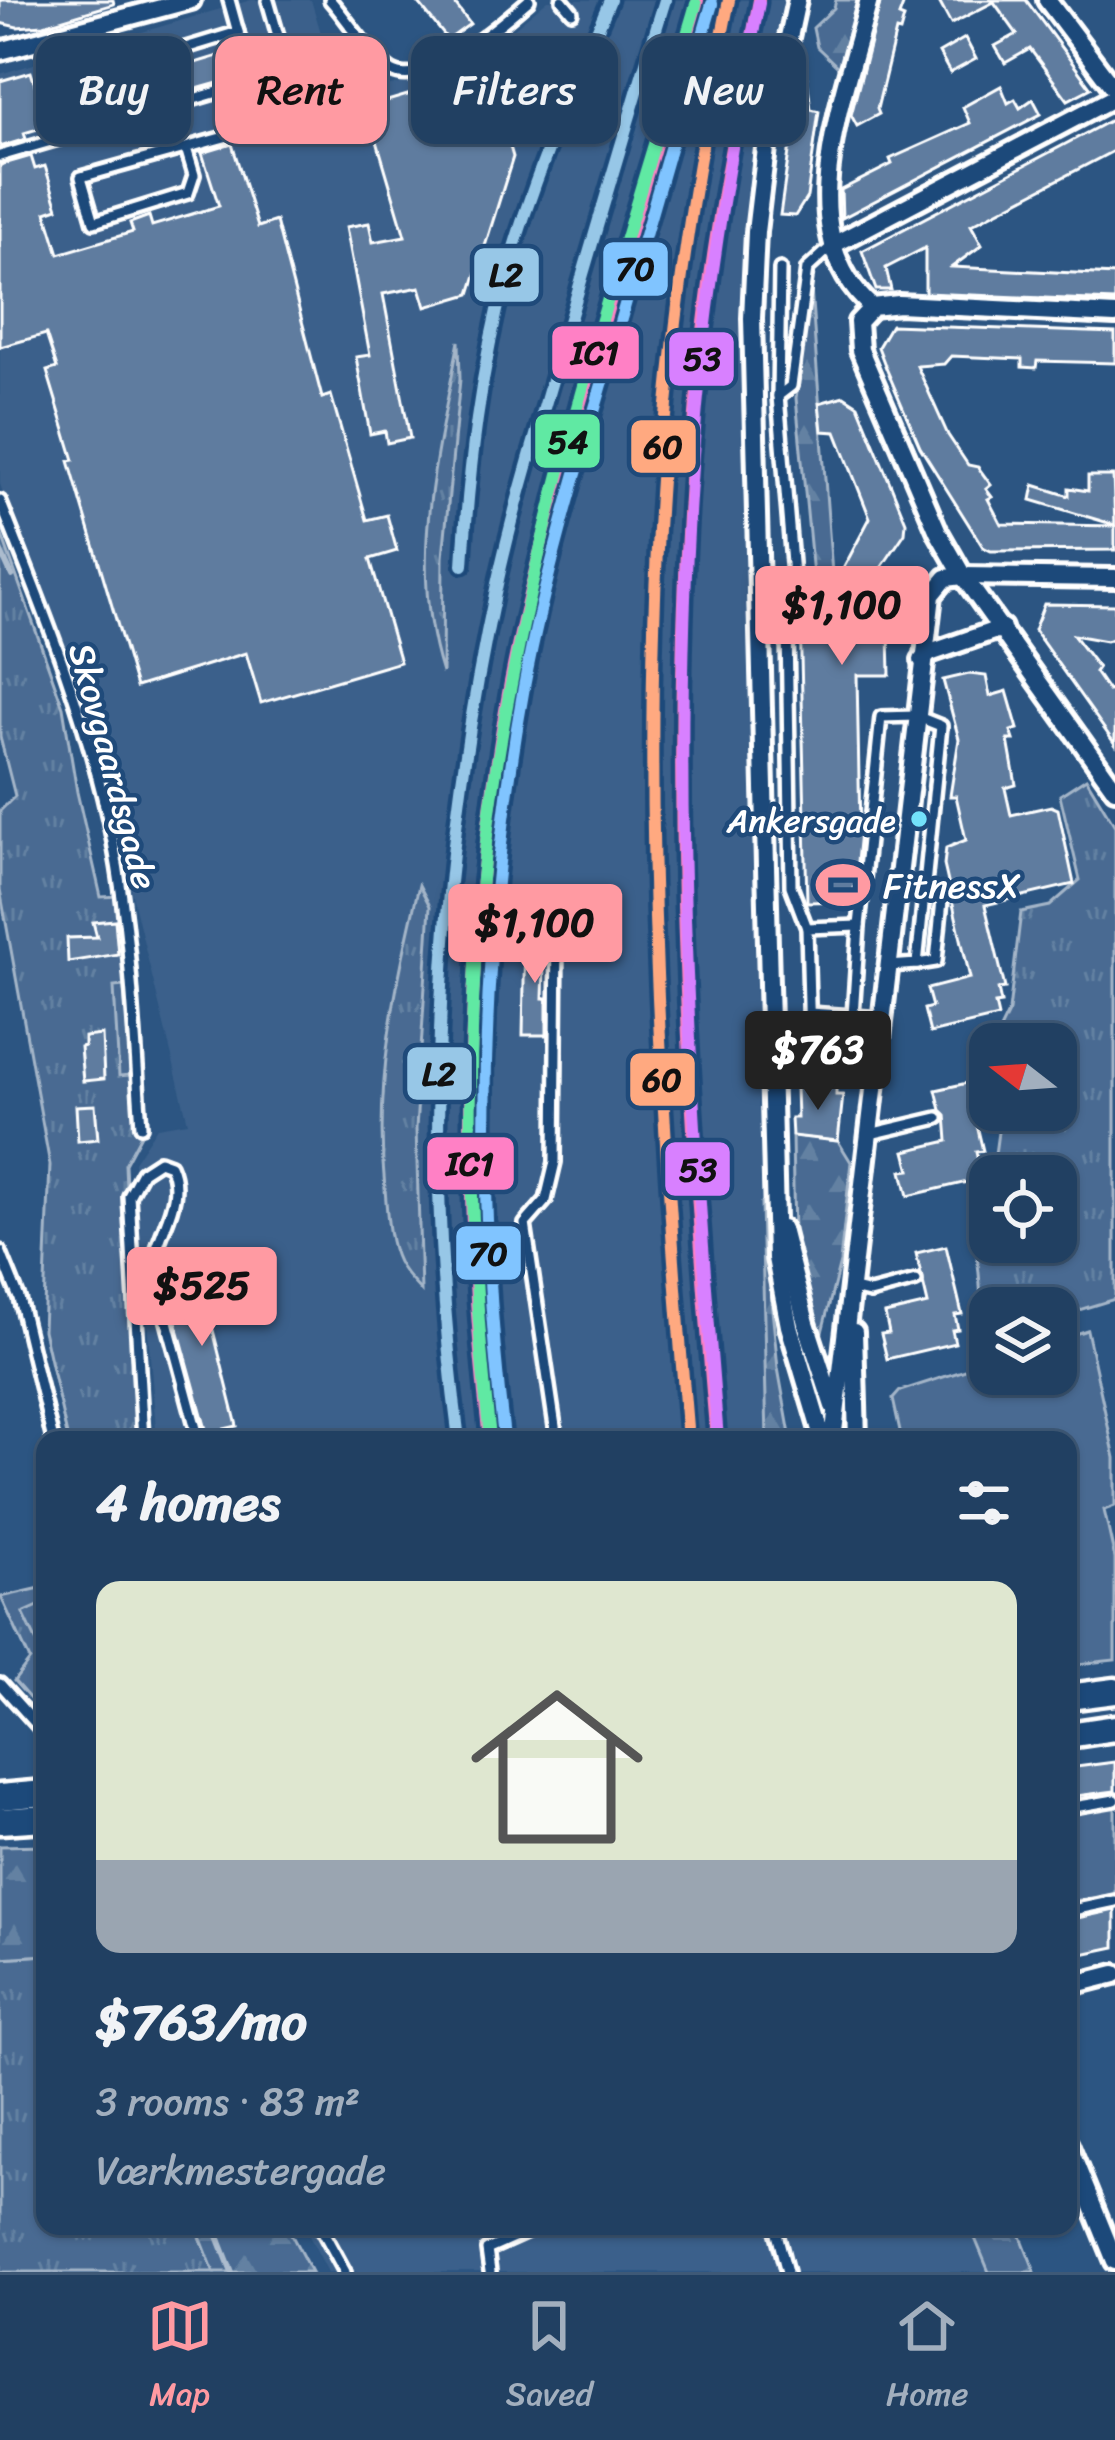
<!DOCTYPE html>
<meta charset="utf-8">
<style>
body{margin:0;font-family:Sriracha,sans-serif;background:#2d4b6b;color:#f1f3f6;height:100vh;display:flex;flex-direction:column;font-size:45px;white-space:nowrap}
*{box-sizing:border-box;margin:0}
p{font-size:39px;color:#a2afbe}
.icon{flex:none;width:66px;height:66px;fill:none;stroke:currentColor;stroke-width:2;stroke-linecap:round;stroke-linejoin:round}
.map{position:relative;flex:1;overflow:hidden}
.side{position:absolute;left:36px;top:1431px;width:1041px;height:804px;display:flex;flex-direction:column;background:#214062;border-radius:24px;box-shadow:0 3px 9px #0004,0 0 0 3px #3e5977}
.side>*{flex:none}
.top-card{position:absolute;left:36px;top:36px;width:1044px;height:108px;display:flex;gap:24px}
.needle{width:78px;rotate:287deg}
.tools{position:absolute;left:969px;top:1023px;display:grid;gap:24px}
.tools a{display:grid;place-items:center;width:108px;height:108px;border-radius:24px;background:#214062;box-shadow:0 3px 9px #0004,0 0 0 3px #3e5977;font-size:60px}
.price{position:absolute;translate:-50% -102px;padding:0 27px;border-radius:12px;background:#ff9aa2;color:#111;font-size:39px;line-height:78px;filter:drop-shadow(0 3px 6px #0008)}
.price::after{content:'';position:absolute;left:50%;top:72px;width:36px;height:27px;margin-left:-18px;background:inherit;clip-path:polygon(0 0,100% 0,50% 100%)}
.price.current{background:#222;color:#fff}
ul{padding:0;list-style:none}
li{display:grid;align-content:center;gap:24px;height:636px;padding:0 60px}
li+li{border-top:3px solid #3e5977}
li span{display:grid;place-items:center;height:372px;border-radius:24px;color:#555}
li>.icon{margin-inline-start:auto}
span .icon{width:216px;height:216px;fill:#fffc;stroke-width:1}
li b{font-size:51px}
h2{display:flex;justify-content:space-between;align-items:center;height:144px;padding:0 60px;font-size:51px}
.chip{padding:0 42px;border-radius:24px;background:#214062;box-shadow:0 3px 9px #0004,0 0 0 3px #3e5977;font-size:42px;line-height:108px}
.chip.current{background:#ff9aa2;color:#111}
.dock{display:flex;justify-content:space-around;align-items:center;height:168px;border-top:3px solid #3e5977;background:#214062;font-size:33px;color:#a2afbe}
.dock a{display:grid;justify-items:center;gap:6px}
.dock .current{color:#ff9aa2}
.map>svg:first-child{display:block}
.built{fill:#3b618b}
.grass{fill:url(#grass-tufts);stroke:#a4b5c8;stroke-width:3}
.forest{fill:url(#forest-firs);stroke:#a4b5c8;stroke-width:3}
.garden{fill:#486b92;stroke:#a4b5c8;stroke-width:3}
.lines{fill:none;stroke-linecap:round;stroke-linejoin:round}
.stream{stroke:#acbcce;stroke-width:6}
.building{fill:#5e7c9f;stroke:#fff;stroke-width:3}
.service-casing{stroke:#fff;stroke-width:18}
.minor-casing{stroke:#fff;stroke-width:26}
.secondary-casing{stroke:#fff;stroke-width:33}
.service{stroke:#1f4a7a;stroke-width:9}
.minor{stroke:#1f4a7a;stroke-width:16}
.secondary{stroke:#1f4a7a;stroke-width:24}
.rail-1-casing{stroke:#1f4a7a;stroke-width:21}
.rail-2-casing{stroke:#1f4a7a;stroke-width:21}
.rail-3-casing{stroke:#1f4a7a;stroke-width:21}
.rail-4-casing{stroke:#1f4a7a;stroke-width:21}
.rail-5-casing{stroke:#1f4a7a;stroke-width:21}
.rail-6-casing{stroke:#1f4a7a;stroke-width:21}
.rail-1{stroke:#97c7e7;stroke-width:12}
.rail-2{stroke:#ff80c5;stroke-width:12}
.rail-3{stroke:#80c4ff;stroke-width:12}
.rail-4{stroke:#60e9a3;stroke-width:12}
.rail-5{stroke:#d880ff;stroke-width:12}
.rail-6{stroke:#ffa980;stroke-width:12}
.bus-dot{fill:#73e2fa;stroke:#1f4a7a;stroke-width:4.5}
.labels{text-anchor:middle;stroke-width:9;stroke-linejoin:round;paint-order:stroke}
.bus-label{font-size:33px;fill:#fff;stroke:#1f4a7a;text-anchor:end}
.street-label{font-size:36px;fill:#fff;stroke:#1f4a7a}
.poi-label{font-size:36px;fill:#fff;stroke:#1f4a7a;text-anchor:start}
.line-badge{stroke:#1f4a7a;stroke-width:4.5}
.pale-badge-label{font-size:33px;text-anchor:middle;font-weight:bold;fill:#111}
</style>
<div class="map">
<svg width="1115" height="2272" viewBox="0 0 1115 2272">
<defs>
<pattern id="grass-tufts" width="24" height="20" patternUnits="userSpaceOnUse" patternTransform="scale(3)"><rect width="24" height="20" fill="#486b92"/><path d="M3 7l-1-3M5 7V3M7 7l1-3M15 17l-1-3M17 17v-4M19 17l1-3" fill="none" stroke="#6381a2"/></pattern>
<pattern id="forest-firs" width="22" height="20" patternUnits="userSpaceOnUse" patternTransform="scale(3)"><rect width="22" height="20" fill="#486b92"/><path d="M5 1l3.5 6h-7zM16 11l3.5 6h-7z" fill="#6381a2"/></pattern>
</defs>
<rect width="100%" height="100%" fill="#2c5582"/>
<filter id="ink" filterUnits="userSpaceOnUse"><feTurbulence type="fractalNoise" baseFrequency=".00833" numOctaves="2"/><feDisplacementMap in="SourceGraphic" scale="24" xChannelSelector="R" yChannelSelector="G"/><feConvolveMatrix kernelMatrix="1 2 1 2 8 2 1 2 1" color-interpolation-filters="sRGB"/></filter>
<g filter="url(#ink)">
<g class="built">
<polygon points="251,0 311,0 341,99 444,72 500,40 548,0 783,0 754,137 743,231 739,318 767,1440 157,1440 134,1162 157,1127 188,1122 101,769 0,484 0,74"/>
<polygon points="308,2226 980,2226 999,2272 328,2272 305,2228"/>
</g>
<g class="grass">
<path d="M459 341 460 379 443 557 442 673C407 564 438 450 459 341Z"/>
<polygon points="0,530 63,707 77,792 101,897 119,896 145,1127 125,1164 137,1440 68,1440 43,1330 50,1165 0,889 0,811 15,796 0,737"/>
<path d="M1086 778 1115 826V1299L1056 1317V1308H990V1337L970 1344C989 1308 977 1267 974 1229 973 1215 986 1198 990 1184V1242H1056V1176H992L1001 1110H1056V1044H993L1009 1011 1021 912 1050 906 1080 880 1060 795Z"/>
<path d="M419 885 430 906 416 1129 421 1291C414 1283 403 1273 398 1262 388 1242 387 1211 385 1189 374 1080 395 990 419 885Z"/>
<polygon points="45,1587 45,1716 14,1681 30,1660 1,1597"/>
<polygon points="45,1955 45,2226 196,2226 214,2272 0,2272 0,1958"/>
</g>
<g class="forest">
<polygon points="836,0 858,0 840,69 817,47 813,28 834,8"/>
<polygon points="811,288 834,601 815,596 796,398"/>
<polygon points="792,1136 838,1141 851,1162 840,1262 820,1340 794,1237"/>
<polygon points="761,1202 778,1368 791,1440 767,1440"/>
<polygon points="45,1845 45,1955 0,1958 0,1846"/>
<polygon points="196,2226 287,2226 311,2272 214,2272"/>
<polygon points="970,2226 1017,2226 1035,2272 989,2272"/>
</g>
<g class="garden">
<polygon points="124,986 131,1075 119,1076 114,987"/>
<polygon points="1087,1330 1115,1458 1115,1506 1104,1510 1115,1559 1115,1660 1068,1665 1068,1440 902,1440 893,1399 900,1391 990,1362 990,1374 1056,1374 1056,1340"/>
<polygon points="45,1603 45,1659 23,1613"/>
<polygon points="1115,1806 1115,1894 1068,1902 1068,1814"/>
</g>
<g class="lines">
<g class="stream">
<polyline points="0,550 12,576"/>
<polyline points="214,2226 232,2272"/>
</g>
</g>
<g class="building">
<polygon points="0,0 113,0 114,4 44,25 17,27 0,23"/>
<polygon points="416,0 452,0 470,24 448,40"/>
<polygon points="881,0 905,0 899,16 904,18 900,32 896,31 877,109 879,114 857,126 851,115"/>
<polygon points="938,0 1026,0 1091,88 1068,100 1030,49 1005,63 995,46 1017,34 994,2 951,24"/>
<polygon points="965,38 976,59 950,73 939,53"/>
<polygon points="231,52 239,77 179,94 172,70"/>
<polygon points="308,68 310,75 313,74 328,124 280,137 265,82"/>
<polygon points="488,71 513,157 470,294 426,307 420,287 383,294 410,438 387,443 385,431 370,434 356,357 370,355 346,227 369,223 373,242 405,236 367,107"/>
<polygon points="806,71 811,109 819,111 807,197 795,216 780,215 790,145 781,143 791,104 796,105"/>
<polygon points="31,72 48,126 24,133 26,139 0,147 0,81"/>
<polygon points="1001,86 1008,103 1015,99 1020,108 1033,99 1041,114 842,218 841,190 892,164 890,159 970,123 963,107"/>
<polygon points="1115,118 1115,150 971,225 982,245 952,267 1115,275 1115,301 925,293 925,248 886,268 891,290 876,290 862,251"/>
<polygon points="232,144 258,227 276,221 322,398 331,395 367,520 387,515 397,551 370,559 400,662 261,703 246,653 136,687 69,461 74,460 47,371 57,368 46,334 0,347 0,165 31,156 35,169 45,166 58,208 46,212 59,254 133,232 130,223 149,216 152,226 219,206 202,153"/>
<polygon points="891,325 1115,333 1115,363 1037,361 1036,368 1022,367 1022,359 951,356 944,364 917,366 948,435 968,465 978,467 991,485 986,489 992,497 988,499 1001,524 1115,526 1115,550 991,551 983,547 920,447 886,368 878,347"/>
<polygon points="844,396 858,405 906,522 905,533 856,605 856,634 889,633 890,675 857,675 860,832 853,901 807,902 800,615 785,615 783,584 803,582 803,601 836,600 834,572 842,571 870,518 836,432 822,431 819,403"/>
<polygon points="1088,476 1113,476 1115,525 1031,500 1034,485 1069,496 1069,488 1088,491"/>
<polygon points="1044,604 1115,605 1115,638 1106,641 1073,635 1098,668 1095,672 1108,691 1115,689 1115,744 1034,630"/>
<polygon points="969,674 986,676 990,696 1007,691 1018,729 1011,731 1014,740 1008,740 1016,785 1005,788 1011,815 1051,806 1058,809 1074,884 985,905 1005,988 998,989 1001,1003 995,1004 998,1017 930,1033 924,1009 932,1007 927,989 970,978 944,865 946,848 966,840 956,796 950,796 959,739 943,680"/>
<polygon points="115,920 118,954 68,962 67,938 97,937 93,922"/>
<polygon points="525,933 545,934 543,998 547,998 547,1035 523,1035"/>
<polygon points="102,1035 104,1079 83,1081 80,1047 84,1046 84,1037"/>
<polygon points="967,1083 983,1151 976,1152 979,1165 973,1167 976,1180 908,1196 902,1171 910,1170 905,1151 948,1141 946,1115 941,1110 936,1090"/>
<polygon points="836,1086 836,1095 843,1095 838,1141 792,1136 791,1118 797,1118 796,1087"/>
<polygon points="95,1105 98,1139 78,1141 76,1106"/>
<polygon points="946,1246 962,1314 955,1315 958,1329 952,1330 955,1343 887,1359 881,1334 889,1333 885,1314 928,1304 916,1253"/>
<polygon points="195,1258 237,1426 207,1433 172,1307 183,1305 172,1263"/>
<polygon points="1115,1762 1115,1791 1068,1797 1068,1768"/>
<polygon points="1115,1910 1115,1947 1068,1957 1068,1920"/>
</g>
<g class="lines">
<defs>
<g id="service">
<path d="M330 0C347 19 372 58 392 71 425 91 505 21 529 0"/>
<polyline points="562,0 572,12"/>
<polyline points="244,56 281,46 268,1"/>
<polyline points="68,136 54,88 238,32"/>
<polyline points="186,148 194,175 188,193 94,222 81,177 264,126 229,0"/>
<polyline points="0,156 252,82"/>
<polyline points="780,269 778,396 793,575"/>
<polyline points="778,396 791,386 807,269 833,245"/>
<path d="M0 501C44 611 90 725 113 842 131 936 134 1031 141 1126"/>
<polyline points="787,627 791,886 807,928"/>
<polyline points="528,918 548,918 557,932 555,1162 546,1200 525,1224 557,1440"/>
<polyline points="859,926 881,717 916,716 941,726 917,964 889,966"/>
<polyline points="917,964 936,961 942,900"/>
<polyline points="809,1013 882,1018"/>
<polyline points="811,1079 807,928 859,926 853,1016"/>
<polyline points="870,1134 938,1118"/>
<polyline points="0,1251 19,1298 53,1440"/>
<polyline points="853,1289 870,1293 916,1281"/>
<path d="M143 1440 129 1196 142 1172 159 1161 170 1165C187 1202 155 1232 153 1270L199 1440"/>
<polyline points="0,1684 45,1734"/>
<polyline points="1068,1808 1115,1800"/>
<polyline points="1068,1911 1115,1901"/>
<polyline points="320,2226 345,2272"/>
<polyline points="775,2226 787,2272"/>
<polyline points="490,2272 487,2250 536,2228"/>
</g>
<g id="minor">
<polyline points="797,0 767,140 756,232 752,318 776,1258 789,1326 823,1440"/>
<path d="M869 0C846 92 786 233 872 307"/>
<polyline points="1047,0 1115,90"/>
<polyline points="0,51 191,0"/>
<polyline points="833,245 1115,97"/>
<polyline points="872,307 858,322 860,350 938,532 963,576 1115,789"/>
<polyline points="872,307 899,304 1115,315"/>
<polyline points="922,660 930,653 1002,628"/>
<polyline points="782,1229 806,1323 833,1406"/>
<polyline points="854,1332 857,1440"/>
<polyline points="833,1440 932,595 946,578 963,576 1115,578"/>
<polyline points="1068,1986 1115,1974"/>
<polyline points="1068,2145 1115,2261"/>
</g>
<g id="secondary">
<polyline points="1068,1697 1115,1691"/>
<polyline points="1068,1735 1115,1728"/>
<polyline points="0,1797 45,1793"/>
<polyline points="0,1821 45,1818"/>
</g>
</defs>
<use href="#service" class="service-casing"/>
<use href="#minor" class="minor-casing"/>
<use href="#secondary" class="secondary-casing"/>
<use href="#service" class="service"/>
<use href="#minor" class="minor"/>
<use href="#secondary" class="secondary"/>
<defs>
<g id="rail-1">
<path d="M463 565C469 467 480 370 506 275 532 180 572 90 610 0"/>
<path d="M459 1440C421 1154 436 866 497 584 515 501 541 420 564 339 597 226 630 113 665 0"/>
</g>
<g id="rail-2">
<path d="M489 1440C459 1186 463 934 510 682 531 572 563 464 594 357 628 238 663 119 698 0"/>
<path d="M716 1440C685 1080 664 719 700 359 712 238 736 119 759 0"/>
</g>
<path id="rail-3" d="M504 1438C474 1186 479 937 524 687 544 580 575 475 606 371 641 248 676 126 712 4"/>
<path id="rail-4" d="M490 1438C465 1218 461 997 495 777 535 514 621 259 696 4"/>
<path id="rail-5" d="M718 1439C692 1126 670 810 690 497 700 330 726 166 759 3"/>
<path id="rail-6" d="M688 1440C662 1126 640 810 660 495 670 328 696 164 729 0"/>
</defs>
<use href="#rail-1" class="rail-1-casing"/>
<use href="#rail-2" class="rail-2-casing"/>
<use href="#rail-3" class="rail-3-casing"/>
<use href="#rail-4" class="rail-4-casing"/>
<use href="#rail-5" class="rail-5-casing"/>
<use href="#rail-6" class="rail-6-casing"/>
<use href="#rail-1" class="rail-1"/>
<use href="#rail-2" class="rail-2"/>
<use href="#rail-3" class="rail-3"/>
<use href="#rail-4" class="rail-4"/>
<use href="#rail-5" class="rail-5"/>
<use href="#rail-6" class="rail-6"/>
</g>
</g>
<defs>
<symbol id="stadium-bare" viewBox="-9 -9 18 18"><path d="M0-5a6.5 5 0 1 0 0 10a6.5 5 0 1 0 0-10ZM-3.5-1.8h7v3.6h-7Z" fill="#ff9aa2" stroke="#1f4a7a" stroke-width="2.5" paint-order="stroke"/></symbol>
</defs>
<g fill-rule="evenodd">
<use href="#stadium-bare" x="805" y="847" width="76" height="76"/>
</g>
<circle class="bus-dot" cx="919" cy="819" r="10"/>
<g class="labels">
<g class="bus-label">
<text x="896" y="832">Ankersgade</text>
</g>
<g class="street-label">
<text transform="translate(114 766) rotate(75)" y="13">Skovgaardsgade</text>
</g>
<g class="poi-label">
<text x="883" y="898">FitnessX</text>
</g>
</g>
<g class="line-badge">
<rect x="601" y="240" width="69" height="58" rx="12" fill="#80c4ff"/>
<rect x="472" y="246" width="69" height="58" rx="12" fill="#97c7e7"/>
<rect x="550" y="324" width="91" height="57" rx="12" fill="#ff80c5"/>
<rect x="667" y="330" width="69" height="58" rx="12" fill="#d880ff"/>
<rect x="533" y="412" width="69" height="58" rx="12" fill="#60e9a3"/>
<rect x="629" y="418" width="69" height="57" rx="12" fill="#ffa980"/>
<rect x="405" y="1045" width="69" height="57" rx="12" fill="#97c7e7"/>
<rect x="628" y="1051" width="69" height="57" rx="12" fill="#ffa980"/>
<rect x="425" y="1135" width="91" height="57" rx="12" fill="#ff80c5"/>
<rect x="663" y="1140" width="69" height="58" rx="12" fill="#d880ff"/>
<rect x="454" y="1224" width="69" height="58" rx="12" fill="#80c4ff"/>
</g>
<g class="pale-badge-label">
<text x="635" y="280">70</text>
<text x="506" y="286">L2</text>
<text x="595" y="364">IC1</text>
<text x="702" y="370">53</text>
<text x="568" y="453">54</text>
<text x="663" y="458">60</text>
<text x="439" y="1085">L2</text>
<text x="662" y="1091">60</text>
<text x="470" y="1175">IC1</text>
<text x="698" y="1181">53</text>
<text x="488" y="1265">70</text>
</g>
</svg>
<div class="tools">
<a><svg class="needle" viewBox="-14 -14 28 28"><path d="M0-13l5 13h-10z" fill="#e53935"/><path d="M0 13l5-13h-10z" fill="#a2afbe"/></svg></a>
<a><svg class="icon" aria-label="locate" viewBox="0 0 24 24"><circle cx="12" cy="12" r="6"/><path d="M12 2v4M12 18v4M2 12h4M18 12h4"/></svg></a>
<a><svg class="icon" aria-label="layers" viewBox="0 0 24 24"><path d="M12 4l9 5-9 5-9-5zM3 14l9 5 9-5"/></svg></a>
</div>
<b class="price" style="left:842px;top:668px">$1,100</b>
<b class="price" style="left:535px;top:986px">$1,100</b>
<b class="price current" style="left:818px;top:1113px">$763</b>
<b class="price" style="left:202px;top:1349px">$525</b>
<div class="top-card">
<a class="chip">Buy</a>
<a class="chip current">Rent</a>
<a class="chip">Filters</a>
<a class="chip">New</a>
</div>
<section class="side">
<h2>4 homes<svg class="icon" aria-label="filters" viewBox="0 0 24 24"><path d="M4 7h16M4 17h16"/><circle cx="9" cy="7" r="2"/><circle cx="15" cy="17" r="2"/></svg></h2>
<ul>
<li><span style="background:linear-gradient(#dfe7d0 75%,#9aa5b1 0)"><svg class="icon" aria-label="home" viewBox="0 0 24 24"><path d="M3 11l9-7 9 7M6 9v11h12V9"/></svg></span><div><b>$763/mo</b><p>3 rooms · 83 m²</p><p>Værkmestergade</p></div></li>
</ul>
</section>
</div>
<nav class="dock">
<a class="current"><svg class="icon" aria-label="map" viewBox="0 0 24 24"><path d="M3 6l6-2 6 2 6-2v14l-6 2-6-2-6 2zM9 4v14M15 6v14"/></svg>Map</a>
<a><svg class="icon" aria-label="saved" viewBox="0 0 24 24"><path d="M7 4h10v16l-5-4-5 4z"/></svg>Saved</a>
<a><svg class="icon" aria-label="home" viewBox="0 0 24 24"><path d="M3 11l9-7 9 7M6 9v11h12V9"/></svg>Home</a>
</nav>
